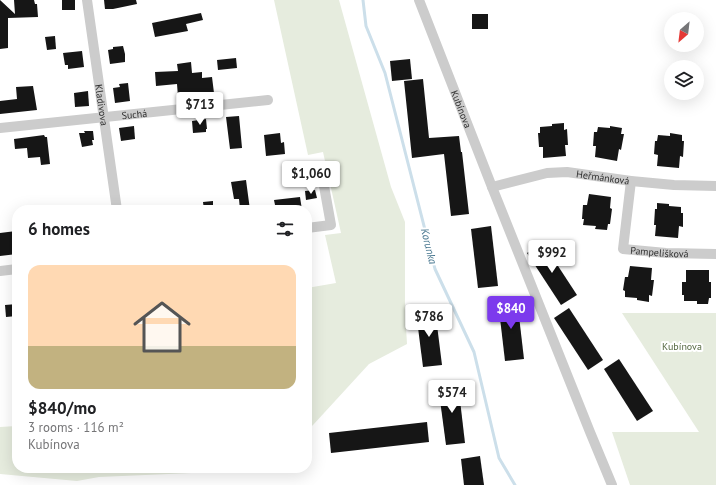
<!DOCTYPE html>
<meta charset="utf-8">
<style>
body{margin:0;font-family:"PT Sans",sans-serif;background:#f2f2f2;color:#202124;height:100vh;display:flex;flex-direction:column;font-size:15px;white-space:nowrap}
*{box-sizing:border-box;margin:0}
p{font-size:13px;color:#757577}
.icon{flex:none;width:22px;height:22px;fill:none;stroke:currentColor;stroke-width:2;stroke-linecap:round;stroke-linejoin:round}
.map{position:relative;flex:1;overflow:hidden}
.panel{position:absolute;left:12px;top:205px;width:300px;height:268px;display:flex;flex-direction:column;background:#fff;border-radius:16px;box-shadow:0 4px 16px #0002}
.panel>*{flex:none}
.needle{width:26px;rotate:208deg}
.buttons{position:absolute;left:664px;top:12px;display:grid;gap:8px}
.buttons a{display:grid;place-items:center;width:40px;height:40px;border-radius:50%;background:#fff;box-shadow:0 4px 16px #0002;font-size:20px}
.price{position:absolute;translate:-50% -34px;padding:0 9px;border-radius:4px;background:#fff;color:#222;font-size:13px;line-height:26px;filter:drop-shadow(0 1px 2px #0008)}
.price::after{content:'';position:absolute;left:50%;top:24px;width:12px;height:9px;margin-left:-6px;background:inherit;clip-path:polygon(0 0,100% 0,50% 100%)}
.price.current{background:#7c3aed;color:#fff}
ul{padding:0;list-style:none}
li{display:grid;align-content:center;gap:8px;height:212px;padding:0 16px}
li+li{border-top:1px solid #e0e0e0}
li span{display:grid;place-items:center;height:124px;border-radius:12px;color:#555}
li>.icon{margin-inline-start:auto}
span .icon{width:72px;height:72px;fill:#fffc;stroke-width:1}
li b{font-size:17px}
h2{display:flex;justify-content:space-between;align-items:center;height:48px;padding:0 16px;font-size:17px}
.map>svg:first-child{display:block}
.green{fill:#e6ecde}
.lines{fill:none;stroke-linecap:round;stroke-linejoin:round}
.stream{stroke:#ccdfea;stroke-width:3}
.building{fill:#161616}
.street{stroke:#ccc;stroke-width:10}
.labels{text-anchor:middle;stroke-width:4;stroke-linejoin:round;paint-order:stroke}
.street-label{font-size:10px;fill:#2f2f2f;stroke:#fff}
.park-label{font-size:10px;fill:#546840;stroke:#fff}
.water-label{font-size:11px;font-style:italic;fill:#43738c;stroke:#fff}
</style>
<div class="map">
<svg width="716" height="485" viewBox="0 0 716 485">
<rect width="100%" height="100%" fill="#fff"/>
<g class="green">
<polygon points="274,0 339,0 391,187 405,222 405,310 407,344 369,364 313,425 307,430 307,288 336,283 325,235 341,233 323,152 308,155"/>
<polygon points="622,313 716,313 716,485 630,485 612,432 699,432"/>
<polygon points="17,426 17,468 235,468 215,472 99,477 77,481 0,474 0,427"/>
</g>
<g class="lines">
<polyline class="stream" points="363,0 366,26 385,73 435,269 474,352 499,458 515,485"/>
</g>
<g class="building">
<polygon points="0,0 15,14 14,0 34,0 35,4 37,4 38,17 8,18 8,48 0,49"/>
<rect x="62" y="0" width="13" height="10"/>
<polygon points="104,0 136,0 137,4 113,9 105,9"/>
<polygon points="201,13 203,20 186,24 188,31 155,37 152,23"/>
<rect x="472" y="14" width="16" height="15"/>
<polygon points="55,36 56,49 47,50 45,37"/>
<polygon points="123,46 125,54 125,62 110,64 108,50 113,49 113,47"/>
<polygon points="82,51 84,67 68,69 68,65 65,65 63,53"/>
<polygon points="236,58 237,68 218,70 217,60"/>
<polygon points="410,59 412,79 392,81 390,61"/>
<polygon points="191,62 192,73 202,72 202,78 212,77 214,93 178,97 177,84 156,86 155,72 178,71 177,64"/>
<polygon points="423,79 429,138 459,136 461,152 462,152 469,214 451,216 444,154 412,158 404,81"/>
<polygon points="128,83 130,101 115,103 113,88 120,87 119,84"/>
<polygon points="33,86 37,110 0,114 0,101 17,99 16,87"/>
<polygon points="88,91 89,106 75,107 74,93"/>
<polygon points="239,116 242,148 230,149 226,117"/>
<polygon points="206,119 207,129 206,129 206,132 193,133 192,121"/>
<polygon points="564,123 564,130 567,129 568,145 565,145 566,156 543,158 543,147 539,147 538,133 540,133 540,127 552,126 552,124"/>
<polygon points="134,126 135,139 121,141 119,128"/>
<polygon points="610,126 622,128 621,134 624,134 621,150 619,149 617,161 595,157 596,146 593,146 594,132 597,132 598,127 610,128"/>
<polygon points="84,131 93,131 94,140 92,140 93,145 82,147 79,133 85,133"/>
<polygon points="280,133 281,143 284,142 285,154 266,156 264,135"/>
<polygon points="670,133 682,135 682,141 684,141 683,157 680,156 679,168 657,166 658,155 654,154 655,141 657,141 658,135 670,136"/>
<polygon points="44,135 45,137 47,137 50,164 41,165 40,157 28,158 27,148 15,149 14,139"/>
<polygon points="246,180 250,210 240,210 239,199 234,199 231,182"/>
<polygon points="315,190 317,198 306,200 305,191"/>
<polygon points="589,194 611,197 610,208 612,209 610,224 608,224 607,230 595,229 596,226 583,225 584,219 582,219 583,205 587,205"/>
<polygon points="300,197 302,210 276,210 274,200"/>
<polygon points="213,201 213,210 204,210 203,202"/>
<polygon points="657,203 669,204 669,206 681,207 681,213 683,213 683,227 679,226 678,238 655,236 656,225 654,225 655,209 657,209"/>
<polygon points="491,226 498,286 478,288 471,229"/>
<polygon points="16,231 17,254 0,256 0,233"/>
<polygon points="543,243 577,295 561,305 527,253"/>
<polygon points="630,266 652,268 651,280 654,280 652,296 649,295 649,302 637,300 637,298 625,297 625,291 623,290 625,277 628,277"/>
<polygon points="686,270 709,270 709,282 711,282 711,298 709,298 708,304 697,304 697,301 684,301 684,295 682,295 682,282 686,282"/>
<polygon points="517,299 524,359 505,361 498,301"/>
<polygon points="17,304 17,316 6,317 5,305"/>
<polygon points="569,308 603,360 588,370 554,318"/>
<polygon points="435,309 442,365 423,367 416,312"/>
<polygon points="619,359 653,411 637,421 604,369"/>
<polygon points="458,383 465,443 446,445 438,385"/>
<polygon points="427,422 429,442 331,453 329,433"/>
<polygon points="480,456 484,485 464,485 461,459"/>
</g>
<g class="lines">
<g class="street">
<path id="s1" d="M87 0 117 210"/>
<path id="s2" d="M419 0 492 187 590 432 612 485"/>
<path id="s3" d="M0 128 268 100"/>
<path id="s4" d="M631 181 623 249 666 253 716 254"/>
<path id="s5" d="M492 187 547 173 567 172 631 181 674 185 716 186"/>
<polyline points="307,228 331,225 324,186"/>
<polyline points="0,271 17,269"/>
</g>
</g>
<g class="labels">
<g class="street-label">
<text dy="4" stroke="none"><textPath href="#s1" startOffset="106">Kladivova</textPath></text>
<text dy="4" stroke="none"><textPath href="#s2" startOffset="117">Kubínova</textPath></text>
<text dy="4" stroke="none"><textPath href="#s3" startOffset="135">Suchá</textPath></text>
<text dy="4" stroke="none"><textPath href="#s5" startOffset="113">Heřmánková</textPath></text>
<text dy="4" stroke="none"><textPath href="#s4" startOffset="105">Pampelišková</textPath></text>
</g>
<g class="park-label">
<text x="682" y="350">Kubínova</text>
</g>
<g class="water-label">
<text transform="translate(429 246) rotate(76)" y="4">Korunka</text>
</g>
</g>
</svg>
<div class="buttons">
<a><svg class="needle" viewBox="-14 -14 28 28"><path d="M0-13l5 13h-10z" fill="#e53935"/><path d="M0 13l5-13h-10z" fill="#757577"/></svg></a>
<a><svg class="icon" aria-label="layers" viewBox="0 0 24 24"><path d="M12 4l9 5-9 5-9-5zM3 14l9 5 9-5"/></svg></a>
</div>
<b class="price" style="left:200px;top:126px">$713</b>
<b class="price" style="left:311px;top:195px">$1,060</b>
<b class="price" style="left:552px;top:274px">$992</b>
<b class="price current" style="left:511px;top:330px">$840</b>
<b class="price" style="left:429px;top:338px">$786</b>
<b class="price" style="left:452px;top:414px">$574</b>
<section class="panel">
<h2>6 homes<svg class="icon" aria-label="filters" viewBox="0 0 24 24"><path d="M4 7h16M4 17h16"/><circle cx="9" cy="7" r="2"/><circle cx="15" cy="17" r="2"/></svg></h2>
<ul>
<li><span style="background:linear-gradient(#ffd9b3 65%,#c2b280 0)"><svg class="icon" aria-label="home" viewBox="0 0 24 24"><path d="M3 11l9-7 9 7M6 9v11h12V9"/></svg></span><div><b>$840/mo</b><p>3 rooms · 116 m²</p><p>Kubínova</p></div></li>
</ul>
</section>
</div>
